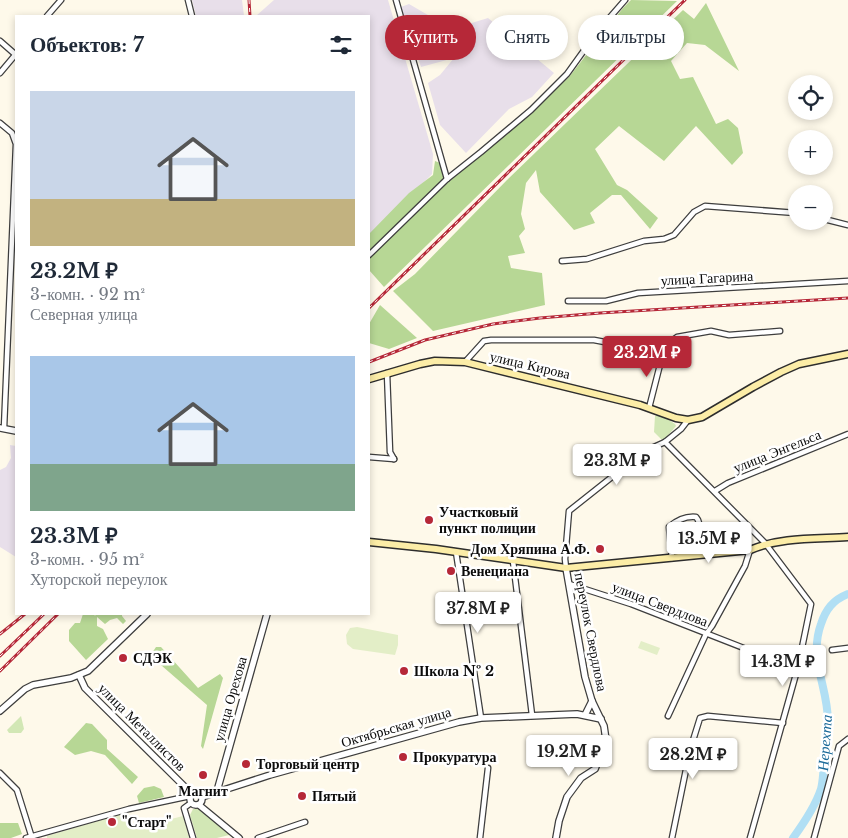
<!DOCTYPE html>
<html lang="ru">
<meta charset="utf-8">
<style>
body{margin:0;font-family:"Libre Baskerville",serif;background:#f2f2f3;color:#1f2937;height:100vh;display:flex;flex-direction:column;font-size:19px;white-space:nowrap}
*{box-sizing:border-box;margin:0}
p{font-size:16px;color:#747a83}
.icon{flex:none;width:28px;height:28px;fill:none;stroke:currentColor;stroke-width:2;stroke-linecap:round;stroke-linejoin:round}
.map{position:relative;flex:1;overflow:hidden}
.panel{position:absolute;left:15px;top:15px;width:355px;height:600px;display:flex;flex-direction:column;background:#fff;border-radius:0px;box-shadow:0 2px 8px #0003}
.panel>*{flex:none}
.guide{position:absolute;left:385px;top:15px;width:388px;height:45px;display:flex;gap:10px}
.controls{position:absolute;left:788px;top:75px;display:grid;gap:10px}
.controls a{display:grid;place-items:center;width:45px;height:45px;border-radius:50%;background:#fff;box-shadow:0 2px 8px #0003;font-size:25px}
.price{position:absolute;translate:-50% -42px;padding:0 11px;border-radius:5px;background:#fff;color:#222;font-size:16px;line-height:32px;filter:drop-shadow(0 1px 2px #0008)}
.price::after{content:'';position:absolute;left:50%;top:30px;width:15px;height:11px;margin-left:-8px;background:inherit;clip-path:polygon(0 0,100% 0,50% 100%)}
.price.active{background:#b62838;color:#fff}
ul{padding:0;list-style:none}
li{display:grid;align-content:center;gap:10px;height:265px;padding:0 15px}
li span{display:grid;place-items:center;height:155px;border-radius:0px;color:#555}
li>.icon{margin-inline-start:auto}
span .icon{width:90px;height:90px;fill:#fffc;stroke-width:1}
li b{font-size:21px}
h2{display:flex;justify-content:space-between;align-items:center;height:60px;padding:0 15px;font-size:21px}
.pill{padding:0 18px;border-radius:22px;background:#fff;box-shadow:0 2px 8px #0003;font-size:18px;line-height:45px}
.pill.active{background:#b62838;color:#fff}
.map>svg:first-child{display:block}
.industrial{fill:#e8dfea}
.green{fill:#d2e7b5}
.forest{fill:#b7d795}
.pitch{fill:#e3eec7}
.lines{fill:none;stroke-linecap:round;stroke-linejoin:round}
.river{stroke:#b1dff4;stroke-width:8}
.minor-casing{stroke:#3e3e3e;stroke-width:7}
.tertiary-casing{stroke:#3e3e3e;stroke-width:8}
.secondary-casing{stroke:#2d2d2d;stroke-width:9}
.minor{stroke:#fff;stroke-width:4.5}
.tertiary{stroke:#fff;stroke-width:5.5}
.secondary{stroke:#fceda7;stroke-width:6}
.rail-casing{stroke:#b62838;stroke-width:3}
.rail{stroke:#fff;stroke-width:1;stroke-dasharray:4;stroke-linecap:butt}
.poi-dot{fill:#b62838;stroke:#fff;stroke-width:2}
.labels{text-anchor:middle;stroke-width:5;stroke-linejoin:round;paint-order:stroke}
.street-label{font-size:14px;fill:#0b0b0b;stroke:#fff}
.poi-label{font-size:14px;font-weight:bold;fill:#0b0b0b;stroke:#fff;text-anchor:start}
.water-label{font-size:15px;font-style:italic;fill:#1a6998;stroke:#fff}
</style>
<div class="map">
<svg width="848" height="838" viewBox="0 0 848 838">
<rect width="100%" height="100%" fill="#fef9ea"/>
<g class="industrial">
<polygon points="192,0 242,0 244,16 196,16"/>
<polygon points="274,0 388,0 433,154 432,174 369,239 369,16 256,16"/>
<polygon points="409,4 452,29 488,18 554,73 532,97 509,109 466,153 440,125 428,83 440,75 454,58 421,67 401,7"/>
<polygon points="10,445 16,446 16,557 0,547 0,470 6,467 11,458"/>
</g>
<g class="green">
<polygon points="660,414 675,424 676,426 665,439 662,440 654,432 655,416"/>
<polygon points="21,716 24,729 21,733 9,733 7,730"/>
<polygon points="201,808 233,834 217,838 197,838 190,815 193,809"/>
</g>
<g class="forest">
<polygon points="631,0 677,1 384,287 369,270 369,234 409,193 433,175 435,161 440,163 445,185 531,112 569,77 623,8"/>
<polygon points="706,3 739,71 705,45 687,43 671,61 680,79 693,77 716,124 728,119 738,128 743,153 732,165 696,126 664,161 619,126 595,149 617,185 627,190 658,218 650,229 621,195 612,195 590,213 595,223 574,230 540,192 536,170 526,183 521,214 525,229 519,236 525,253 508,256 511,268 542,273 545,305 433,331 393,291 415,274 507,180 683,10 694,19"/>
<polygon points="380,305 417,338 389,349 369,343 369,324"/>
<polygon points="83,614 92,614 96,616 94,614 122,614 122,616 126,621 123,624 117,618 110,620 105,624 97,617 97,626 103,629 108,639 86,660 69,641 69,630 75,623 80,623"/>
<polygon points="156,647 161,647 198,688 220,674 223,678 203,749 201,746 207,705 154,659 152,653"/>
<polygon points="86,723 92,724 107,740 107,749 138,777 132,784 105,755 91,751 75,755 64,747"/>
<polygon points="154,786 161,789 164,797 139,803 137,796 144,788"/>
<polygon points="0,823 18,823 22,834 11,838 0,838"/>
</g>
<g class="pitch">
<polygon points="357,627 398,635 398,645 395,655 353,649 347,644 346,635 350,628"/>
<polygon points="641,641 660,648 657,655 638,648"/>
<polygon points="128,812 132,829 183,816 189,838 47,838 47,836"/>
</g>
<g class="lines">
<path class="river" d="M793 838C804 823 815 807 821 789 823 782 823 773 824 766 825 752 828 738 828 724 829 688 808 660 821 624 826 609 833 600 848 594"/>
<defs>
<g id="minor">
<polyline points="188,0 192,16"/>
<polyline points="396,0 447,179"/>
<polyline points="47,16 61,0"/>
<polyline points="0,41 16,55"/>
<polyline points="0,73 16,54"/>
<polyline points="0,123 12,133 16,144 4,428"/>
<polyline points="824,219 848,225"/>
<polyline points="369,255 447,179 481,152 531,110 567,74 598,31 625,0"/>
<polyline points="562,261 587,259 644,241 664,239 674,235 694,212 705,206 796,213"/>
<polyline points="568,301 606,301 638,293 848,281"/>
<polyline points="465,362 484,341 491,340 594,340 663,353 666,345 677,337 711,331 729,335 780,331"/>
<polyline points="387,373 390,452 394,459"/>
<polyline points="649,408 663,353"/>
<polyline points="665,442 765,543 811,604 798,667 750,838"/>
<polyline points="369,457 394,459"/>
<polyline points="715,491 728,483 848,434"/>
<polyline points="456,552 481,718"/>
<path d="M672 558 669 527C677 520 686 516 696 517L698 520 709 554"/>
<polyline points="513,561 532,715"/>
<polyline points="566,568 565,559 569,511 627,465 634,456 665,442 681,429 688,420"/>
<polyline points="569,584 631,604 777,661 798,667"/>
<polyline points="832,650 848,648"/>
<polyline points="668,716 706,634 712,626 745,566 750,550"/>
<polyline points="0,773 17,790 32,838"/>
<polyline points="191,803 184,808 193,838"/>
<polyline points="26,838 129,809 190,796"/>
<polyline points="258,838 305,822"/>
<polyline points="480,838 488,768"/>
<polyline points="672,838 690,750 700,718 708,716 783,723"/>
<polyline points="814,838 839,746 848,739"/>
</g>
<g id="tertiary">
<polyline points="0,428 16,431"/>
<polyline points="79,675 85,688 192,794"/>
<polyline points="0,711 25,689 33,685 71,678 88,671 147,614"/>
<polyline points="585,715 592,701"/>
<polyline points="217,791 267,614"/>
<circle cx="196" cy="799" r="6"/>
<polyline points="202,797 270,775 459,722 481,718 577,714 601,719"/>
<polyline points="199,805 239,838"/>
<polyline points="556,838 559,821 567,797 581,778 595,769 606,740 604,726 592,701 585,677 566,568"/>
</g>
<g id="secondary">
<polyline points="369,379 420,364 435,361 465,362 640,405 676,418 688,420 702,417 753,387 781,372 799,364 848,354"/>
<path d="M369 542 436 549 566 568 750 550C780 537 815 539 848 537"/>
</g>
</defs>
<use href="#minor" class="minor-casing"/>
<use href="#tertiary" class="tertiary-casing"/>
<use href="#secondary" class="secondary-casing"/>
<use href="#minor" class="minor"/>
<use href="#tertiary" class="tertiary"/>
<use href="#secondary" class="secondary"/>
<defs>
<g id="rail">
<polyline points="249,0 250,16"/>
<polyline points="369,308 685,0"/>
<polyline points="369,362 425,340 493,324 540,318 600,313 848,298"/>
<polyline points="0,634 25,614"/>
<polyline points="0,656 44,614"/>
<polyline points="0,671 58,614"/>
</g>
</defs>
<use href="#rail" class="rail-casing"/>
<use href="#rail" class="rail"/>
</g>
<g class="poi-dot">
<circle cx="429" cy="520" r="5"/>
<circle cx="600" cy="549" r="5"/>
<circle cx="451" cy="571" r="5"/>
<circle cx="123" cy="658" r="5"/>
<circle cx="404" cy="671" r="5"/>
<circle cx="403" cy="757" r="5"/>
<circle cx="246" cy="764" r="5"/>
<circle cx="203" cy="775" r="5"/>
<circle cx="302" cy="796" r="5"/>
<circle cx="112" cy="822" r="5"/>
</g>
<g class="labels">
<g class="street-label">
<text transform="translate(707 278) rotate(-3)" y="5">улица Гагарина</text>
<text transform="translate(530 365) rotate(13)" y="5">улица Кирова</text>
<text transform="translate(777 451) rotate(-22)" y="5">улица Энгельса</text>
<text transform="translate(660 604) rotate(21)" y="5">улица Свердлова</text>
<text transform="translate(591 632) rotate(79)" y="5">переулок Свердлова</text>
<text transform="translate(230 699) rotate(-74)" y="5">улица Орехова</text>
<text transform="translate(142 727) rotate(45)" y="5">улица Металлистов</text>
<text transform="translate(396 727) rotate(-16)" y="5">Октябрьская улица</text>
</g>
<g class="poi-label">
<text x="439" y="517">Участковый<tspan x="439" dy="16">пункт полиции</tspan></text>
<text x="590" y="554" text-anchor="end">Дом Хряпина А.Ф.</text>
<text x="461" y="576">Венециана</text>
<text x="133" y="663">СДЭК</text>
<text x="414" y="676">Школа № 2</text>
<text x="413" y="762">Прокуратура</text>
<text x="256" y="769">Торговый центр</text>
<text x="203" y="796" text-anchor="middle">Магнит</text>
<text x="312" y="801">Пятый</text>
<text x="122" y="827">"Старт"</text>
</g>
<g class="water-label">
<text transform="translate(825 743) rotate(-86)" y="5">Нерехта</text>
</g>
</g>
</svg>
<div class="controls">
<a><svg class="icon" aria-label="locate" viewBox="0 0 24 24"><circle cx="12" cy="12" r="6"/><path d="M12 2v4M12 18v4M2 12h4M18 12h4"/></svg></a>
<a>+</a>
<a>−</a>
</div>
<b class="price active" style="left:647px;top:378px">23.2M ₽</b>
<b class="price" style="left:617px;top:486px">23.3M ₽</b>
<b class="price" style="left:709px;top:564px">13.5M ₽</b>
<b class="price" style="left:478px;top:634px">37.8M ₽</b>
<b class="price" style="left:783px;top:687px">14.3M ₽</b>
<b class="price" style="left:569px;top:777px">19.2M ₽</b>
<b class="price" style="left:693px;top:780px">28.2M ₽</b>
<div class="guide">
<a class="pill active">Купить</a>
<a class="pill">Снять</a>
<a class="pill">Фильтры</a>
</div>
<section class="panel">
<h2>Объектов: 7<svg class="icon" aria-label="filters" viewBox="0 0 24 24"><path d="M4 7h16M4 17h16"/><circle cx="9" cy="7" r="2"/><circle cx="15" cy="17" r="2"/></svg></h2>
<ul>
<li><span style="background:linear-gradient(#c9d6e8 70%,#c2b280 0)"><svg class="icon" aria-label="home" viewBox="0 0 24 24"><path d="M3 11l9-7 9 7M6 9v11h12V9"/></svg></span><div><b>23.2M ₽</b><p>3-комн. · 92 m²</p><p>Северная улица</p></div></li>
<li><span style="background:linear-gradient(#a9c7e8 70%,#7fa58c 0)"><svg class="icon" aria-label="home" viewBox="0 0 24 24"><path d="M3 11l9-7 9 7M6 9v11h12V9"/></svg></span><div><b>23.3M ₽</b><p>3-комн. · 95 m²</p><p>Хуторской переулок</p></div></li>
</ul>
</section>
</div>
